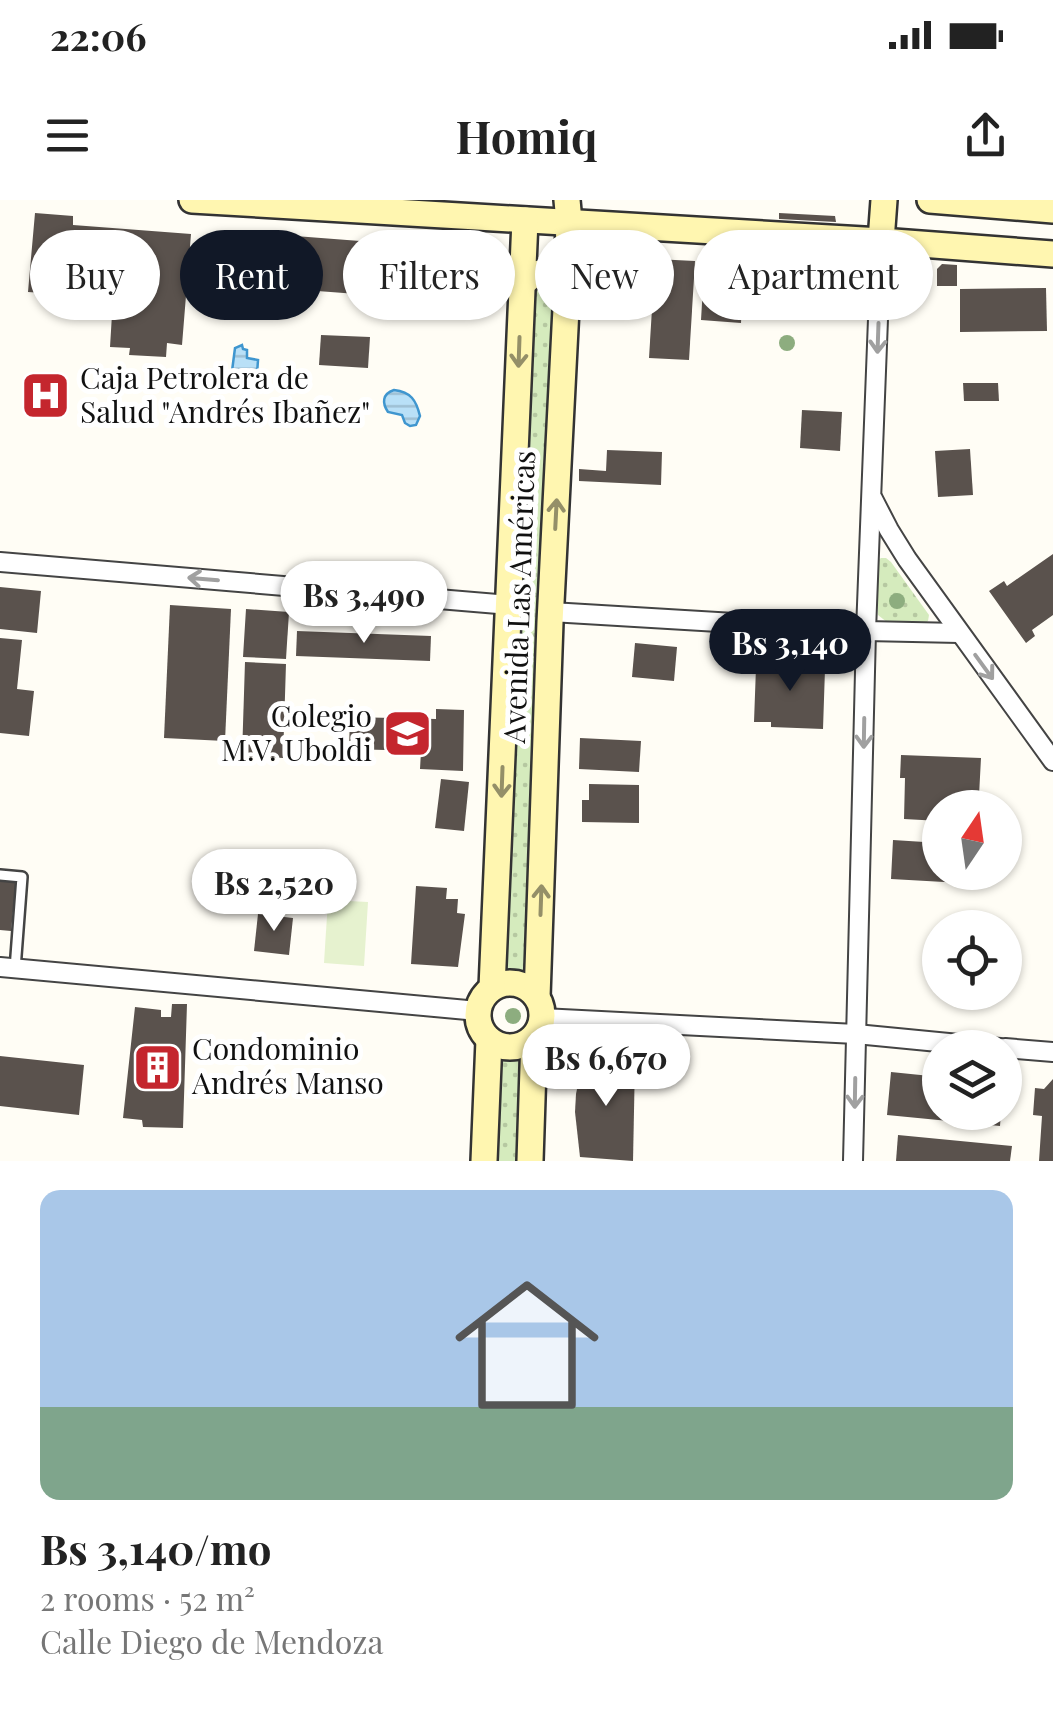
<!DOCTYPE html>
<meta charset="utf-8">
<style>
body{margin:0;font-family:"Playfair Display",serif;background:#f6f6f6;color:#222;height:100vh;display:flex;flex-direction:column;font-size:38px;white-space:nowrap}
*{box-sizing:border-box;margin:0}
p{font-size:32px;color:#767676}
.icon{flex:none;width:55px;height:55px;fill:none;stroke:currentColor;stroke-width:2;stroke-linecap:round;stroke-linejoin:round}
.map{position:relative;height:961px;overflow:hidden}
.panel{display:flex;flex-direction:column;background:#fff;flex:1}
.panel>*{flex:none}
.top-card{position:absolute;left:30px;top:30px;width:995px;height:90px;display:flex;gap:20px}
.needle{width:65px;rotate:13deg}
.controls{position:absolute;left:922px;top:590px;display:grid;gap:20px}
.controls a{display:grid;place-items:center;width:100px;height:100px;border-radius:50%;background:#fff;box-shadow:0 2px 8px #0004;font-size:50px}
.price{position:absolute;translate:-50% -85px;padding:0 22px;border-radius:35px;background:#fff;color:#222;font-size:32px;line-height:65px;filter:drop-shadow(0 2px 5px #0008)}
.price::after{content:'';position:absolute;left:50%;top:60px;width:30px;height:22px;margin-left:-15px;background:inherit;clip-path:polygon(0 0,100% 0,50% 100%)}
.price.current{background:#111827;color:#fff}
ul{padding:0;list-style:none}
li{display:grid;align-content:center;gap:20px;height:530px;padding:0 40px}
li span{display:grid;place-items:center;height:310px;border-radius:20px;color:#555}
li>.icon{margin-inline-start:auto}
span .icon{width:180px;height:180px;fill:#fffc;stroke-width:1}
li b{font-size:42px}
.tag{padding:0 35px;border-radius:45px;background:#fff;box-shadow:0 2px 8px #0004;font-size:35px;line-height:90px}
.tag.current{background:#111827;color:#fff}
.status{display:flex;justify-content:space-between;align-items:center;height:70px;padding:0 50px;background:#fff;direction:ltr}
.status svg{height:28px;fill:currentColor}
header{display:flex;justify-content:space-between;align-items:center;height:130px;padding:0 40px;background:#fff;font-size:45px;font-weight:700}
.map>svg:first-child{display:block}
.grass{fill:url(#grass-dots)}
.pitch{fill:#e6f2cf}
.water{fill:url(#water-rules);stroke:#3f96cf;stroke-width:2.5}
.building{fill:#5a524d}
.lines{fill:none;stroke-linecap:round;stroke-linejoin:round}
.lane-casing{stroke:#444;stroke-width:14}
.street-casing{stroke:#444;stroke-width:22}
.secondary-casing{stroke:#333;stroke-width:30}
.lane{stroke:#fff;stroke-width:9}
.street{stroke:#fff;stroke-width:18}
.secondary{stroke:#fff6b0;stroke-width:25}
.tree{fill:#8dad7f}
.oneway{stroke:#a0a0a0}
.oneway2{stroke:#948f68}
.labels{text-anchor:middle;stroke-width:10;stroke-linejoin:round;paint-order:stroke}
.poi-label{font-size:30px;fill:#111;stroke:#fff;text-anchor:start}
.street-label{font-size:30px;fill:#111;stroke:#fff}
</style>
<div class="status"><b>22:06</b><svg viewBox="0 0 49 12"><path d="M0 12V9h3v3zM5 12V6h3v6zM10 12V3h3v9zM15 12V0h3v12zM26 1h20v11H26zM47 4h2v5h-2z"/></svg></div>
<header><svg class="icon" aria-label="menu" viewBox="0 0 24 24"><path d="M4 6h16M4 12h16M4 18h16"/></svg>Homiq<svg class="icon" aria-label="share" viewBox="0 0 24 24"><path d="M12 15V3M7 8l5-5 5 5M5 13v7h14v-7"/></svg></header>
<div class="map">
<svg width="1053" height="961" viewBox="0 0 1053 961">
<defs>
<pattern id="grass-dots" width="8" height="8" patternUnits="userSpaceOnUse" patternTransform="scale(2.5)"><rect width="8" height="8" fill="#d5ebbd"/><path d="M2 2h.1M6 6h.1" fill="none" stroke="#b6c8a1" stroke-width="1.8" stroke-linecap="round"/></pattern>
<pattern id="water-rules" width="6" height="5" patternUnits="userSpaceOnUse" patternTransform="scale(2.5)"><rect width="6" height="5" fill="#b9e0f7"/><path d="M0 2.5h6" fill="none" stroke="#9ebfd3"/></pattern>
</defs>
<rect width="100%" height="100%" fill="#fffdf5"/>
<g class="grass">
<polygon points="527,89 561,90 534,777 512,775 500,777"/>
<polygon points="881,358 886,358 891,362 929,415 928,421 923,425 888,423 878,415 877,361"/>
<polygon points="495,849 511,854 530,852 525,961 491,961"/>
</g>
<polygon class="pitch" points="328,700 368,702 364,766 324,763"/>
<g class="water">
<polygon points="242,145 243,149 247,150 247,158 258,160 257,174 232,171 235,148"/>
<path d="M394 190C411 192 416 200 420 216L416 225 410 226 405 223 402 215 388 212C382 203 382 194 394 190Z"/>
</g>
<g class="building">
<polygon points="35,13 73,16 73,25 191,34 182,145 167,143 166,157 129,155 130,148 110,147 113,98 28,92"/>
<polygon points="779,13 835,16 836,22 779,19"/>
<polygon points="295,36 360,41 357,94 291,89"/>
<polygon points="468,45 488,58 478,72 458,59"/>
<polygon points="404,47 409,50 420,48 433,52 440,62 442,72 461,84 455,93 449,92 447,114 400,111"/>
<polygon points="192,55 231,59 228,97 189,93"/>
<polygon points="767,55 803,57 802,67 850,69 849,93 801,91 800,107 764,104"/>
<polygon points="587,57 596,57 594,90 585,89"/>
<polygon points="655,59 695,61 689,160 649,158"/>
<polygon points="942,64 957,65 957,86 937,86 937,69"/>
<polygon points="710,65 749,68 748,83 753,83 752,103 742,103 741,123 701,120 703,87 709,87"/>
<polygon points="1046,88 1047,131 960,132 960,89"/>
<polygon points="321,135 370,137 368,168 319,165"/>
<polygon points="963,183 998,183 999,201 964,201"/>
<polygon points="802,210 842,212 840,251 800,248"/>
<polygon points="970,249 973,295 938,297 935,251"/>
<polygon points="607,250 662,252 661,285 579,281 579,269 606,271"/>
<polygon points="1053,354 1053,415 1032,430 1035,436 1026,443 989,391 1004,381 1007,386"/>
<polygon points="0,387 41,391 37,433 0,429"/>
<polygon points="170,405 231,409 225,541 164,538"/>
<polygon points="246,409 289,412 286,459 243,457"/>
<polygon points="297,431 431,436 430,461 296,456"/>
<polygon points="0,438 22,440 17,489 34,491 29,536 0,533"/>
<polygon points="635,443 677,447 674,481 632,477"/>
<polygon points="783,457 799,458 816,469 825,469 823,529 771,527 771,522 754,522 756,467 766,467 775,459"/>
<polygon points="245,462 286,464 283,558 242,556"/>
<polygon points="436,509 464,510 463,571 420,569 421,551 349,549 350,517 436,519"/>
<polygon points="580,538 641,541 639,572 579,569"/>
<polygon points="901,555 981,558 979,596 984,596 984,608 940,608 940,621 904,619 905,578 900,578"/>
<polygon points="441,579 469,582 464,631 435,628"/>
<polygon points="589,584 639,585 639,623 582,622 582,600 589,600"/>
<polygon points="893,640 940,643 940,672 962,672 962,683 891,679"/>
<polygon points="0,680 16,682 11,731 0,730"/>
<polygon points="416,686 447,688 446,699 458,699 457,713 465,714 458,767 411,764"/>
<polygon points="258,714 293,718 289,755 254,751"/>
<polygon points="172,804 187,804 183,928 143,927 142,920 123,918 135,807 161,810 161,817 171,817"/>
<polygon points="0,856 84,865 79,915 0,906"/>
<polygon points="583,859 635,861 633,961 580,957 575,912 576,894"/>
<polygon points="891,872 940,877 940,912 1001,912 1000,926 887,915"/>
<polygon points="1053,879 1053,961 1039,961 1042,916 1033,915 1035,888 1044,889"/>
<polygon points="898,935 1012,946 1010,961 896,961"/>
</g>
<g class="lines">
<defs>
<polyline id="lane" points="0,675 22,677 15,769"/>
<g id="street">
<polyline points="873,299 889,330 907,359 1053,561"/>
<polyline points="0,362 510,405"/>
<polyline points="551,412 866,431 959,433"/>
<polyline points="0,767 478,811"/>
<polyline points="542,818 856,834 1000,848"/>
<polyline points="1005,848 1053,852"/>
<polyline points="853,961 866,431 881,41"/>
</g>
<g id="secondary">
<polyline points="192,0 881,41 1053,54"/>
<polyline points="930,0 1053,10"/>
<polyline points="881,41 884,0"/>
<path d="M521 86C535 68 556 68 567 89"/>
<circle cx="510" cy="815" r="32"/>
<polyline points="492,788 525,20"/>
<polyline points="537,797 550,422 567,89 569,22 567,0"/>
<polyline points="484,961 489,840"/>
<polyline points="530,961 534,837"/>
</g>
</defs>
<use href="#lane" class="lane-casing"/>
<use href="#street" class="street-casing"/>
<use href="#secondary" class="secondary-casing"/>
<use href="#lane" class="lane"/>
<use href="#street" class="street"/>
<use href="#secondary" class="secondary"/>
</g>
<g class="tree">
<circle cx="892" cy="97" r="8"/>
<circle cx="787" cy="143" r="8"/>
<circle cx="897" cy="401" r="8"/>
<circle cx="513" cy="816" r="8"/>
</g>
<defs><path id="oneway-shaft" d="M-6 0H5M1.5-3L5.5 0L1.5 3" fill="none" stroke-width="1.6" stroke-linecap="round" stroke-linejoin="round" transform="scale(2.5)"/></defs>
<g class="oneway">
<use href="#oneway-shaft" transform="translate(878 138) rotate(92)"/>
<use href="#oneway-shaft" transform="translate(203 379) rotate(-175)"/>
<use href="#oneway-shaft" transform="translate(984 467) rotate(54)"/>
<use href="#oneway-shaft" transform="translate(864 533) rotate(91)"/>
<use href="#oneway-shaft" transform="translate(855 893) rotate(91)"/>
</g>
<g class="oneway2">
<use href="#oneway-shaft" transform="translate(519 152) rotate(92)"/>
<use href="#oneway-shaft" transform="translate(556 314) rotate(-87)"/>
<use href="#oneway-shaft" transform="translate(502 582) rotate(92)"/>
<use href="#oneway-shaft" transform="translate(541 700) rotate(-88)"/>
</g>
<defs>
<symbol id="hospital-square" viewBox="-11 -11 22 22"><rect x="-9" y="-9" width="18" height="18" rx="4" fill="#c4262e" stroke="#fff"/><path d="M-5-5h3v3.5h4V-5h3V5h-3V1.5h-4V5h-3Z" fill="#fff"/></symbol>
<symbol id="school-square" viewBox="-11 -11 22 22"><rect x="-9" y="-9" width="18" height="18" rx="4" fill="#c4262e" stroke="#fff"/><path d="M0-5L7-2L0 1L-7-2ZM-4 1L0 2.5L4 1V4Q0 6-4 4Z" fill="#fff"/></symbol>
<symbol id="building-square" viewBox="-11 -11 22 22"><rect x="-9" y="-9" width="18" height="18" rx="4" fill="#c4262e" stroke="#fff"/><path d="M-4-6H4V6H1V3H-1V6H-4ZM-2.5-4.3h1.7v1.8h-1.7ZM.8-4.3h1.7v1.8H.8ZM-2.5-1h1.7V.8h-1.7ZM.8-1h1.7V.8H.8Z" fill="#fff"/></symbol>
</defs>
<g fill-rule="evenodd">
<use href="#hospital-square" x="18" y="168" width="55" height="55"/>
<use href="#school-square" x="380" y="506" width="55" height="55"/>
<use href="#building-square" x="130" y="840" width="55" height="55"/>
</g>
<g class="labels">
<g class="poi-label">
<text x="80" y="189">Caja Petrolera de<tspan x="80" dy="34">Salud "Andrés Ibañez"</tspan></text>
<text x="372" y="527" text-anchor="end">Colegio<tspan x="372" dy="34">M.V. Uboldi</tspan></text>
<text x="192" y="860">Condominio<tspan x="192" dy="34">Andrés Manso</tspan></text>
</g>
<g class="street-label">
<text transform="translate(520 397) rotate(-88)" y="10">Avenida Las Américas</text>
</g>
</g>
</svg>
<div class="controls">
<a><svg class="needle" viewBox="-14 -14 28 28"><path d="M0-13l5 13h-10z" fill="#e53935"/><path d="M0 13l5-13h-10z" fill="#767676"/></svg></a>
<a><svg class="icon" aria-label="locate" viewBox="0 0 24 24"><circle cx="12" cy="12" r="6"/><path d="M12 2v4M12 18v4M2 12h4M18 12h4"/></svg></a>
<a><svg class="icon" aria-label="layers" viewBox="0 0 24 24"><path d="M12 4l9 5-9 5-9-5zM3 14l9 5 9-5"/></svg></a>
</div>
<b class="price" style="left:364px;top:446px">Bs 3,490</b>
<b class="price current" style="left:790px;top:494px">Bs 3,140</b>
<b class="price" style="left:274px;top:734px">Bs 2,520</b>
<b class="price" style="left:606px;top:909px">Bs 6,670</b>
<div class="top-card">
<a class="tag">Buy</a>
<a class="tag current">Rent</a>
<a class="tag">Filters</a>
<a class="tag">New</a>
<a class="tag">Apartment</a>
</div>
</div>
<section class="panel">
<ul>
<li><span style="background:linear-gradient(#a9c7e8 70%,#7fa58c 0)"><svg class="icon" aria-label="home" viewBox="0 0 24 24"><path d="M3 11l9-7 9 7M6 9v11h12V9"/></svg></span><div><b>Bs 3,140/mo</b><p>2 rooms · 52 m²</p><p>Calle Diego de Mendoza</p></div></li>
</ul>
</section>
